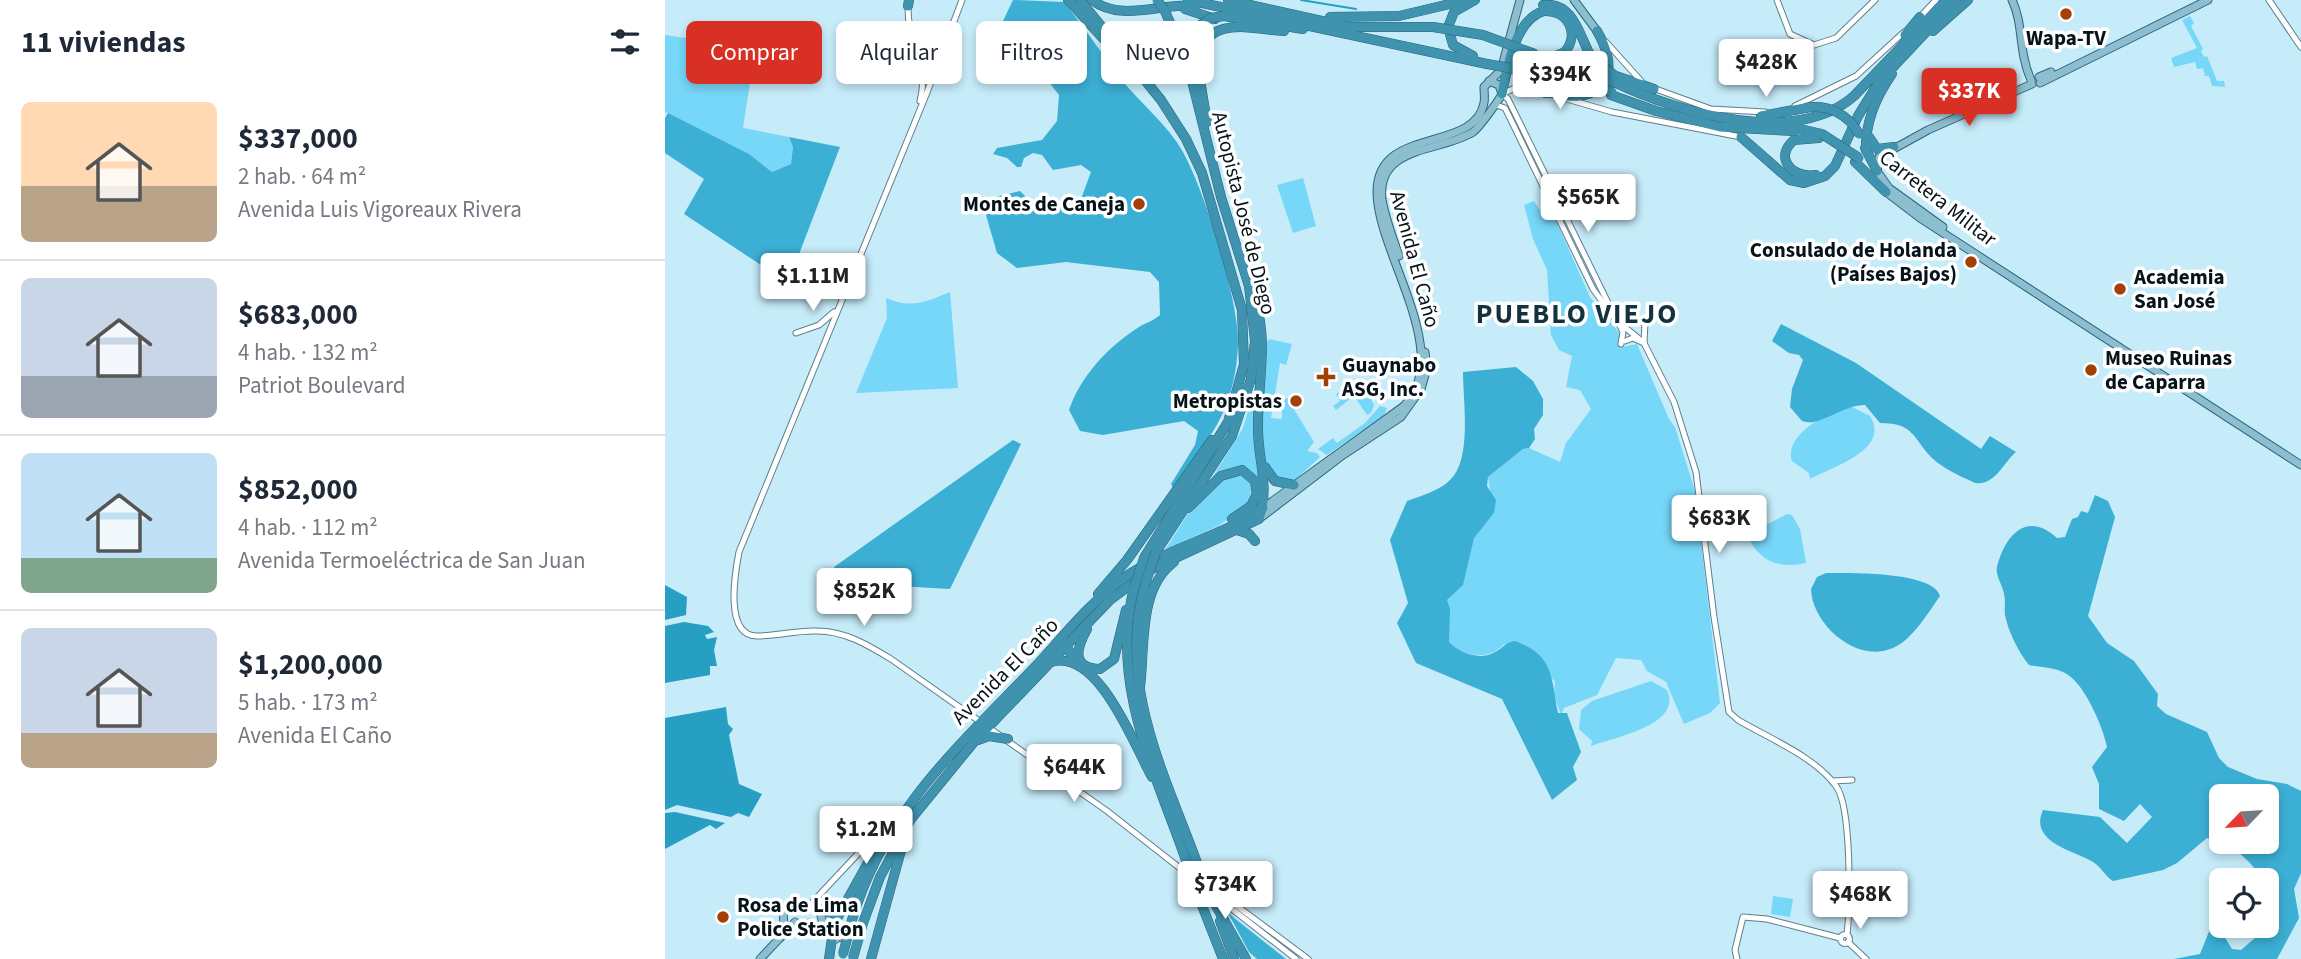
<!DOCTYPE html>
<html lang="es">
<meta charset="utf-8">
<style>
body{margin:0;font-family:"Source Sans 3",sans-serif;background:#f2f2f3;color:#1f2937;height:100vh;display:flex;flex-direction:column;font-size:26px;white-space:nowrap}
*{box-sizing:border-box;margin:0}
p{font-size:23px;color:#747a83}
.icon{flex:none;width:38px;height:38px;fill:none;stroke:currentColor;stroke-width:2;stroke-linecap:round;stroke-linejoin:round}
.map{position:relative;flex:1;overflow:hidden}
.panel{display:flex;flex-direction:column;background:#fff;width:665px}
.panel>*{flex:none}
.top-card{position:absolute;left:21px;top:21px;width:665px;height:63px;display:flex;gap:14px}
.needle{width:46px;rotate:245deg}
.controls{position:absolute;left:1544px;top:784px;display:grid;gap:14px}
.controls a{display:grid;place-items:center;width:70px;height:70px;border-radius:10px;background:#fff;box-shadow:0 4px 10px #0003;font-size:35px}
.price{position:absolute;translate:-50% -60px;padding:0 16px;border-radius:7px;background:#fff;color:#222;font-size:23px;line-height:46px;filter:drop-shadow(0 2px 4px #0008)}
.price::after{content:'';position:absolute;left:50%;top:42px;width:21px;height:16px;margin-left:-10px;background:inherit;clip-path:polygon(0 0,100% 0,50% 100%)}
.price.active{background:#d93025;color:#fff}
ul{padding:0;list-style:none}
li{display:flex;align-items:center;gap:21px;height:175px;padding:0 21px}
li+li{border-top:2px solid #e0e1e3}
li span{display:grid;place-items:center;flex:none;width:196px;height:140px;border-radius:10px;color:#555}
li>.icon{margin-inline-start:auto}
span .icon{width:84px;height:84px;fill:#fffc;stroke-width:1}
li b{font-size:30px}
h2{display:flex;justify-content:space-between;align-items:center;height:84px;padding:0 21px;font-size:30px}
.tag{padding:0 24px;border-radius:10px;background:#fff;box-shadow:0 4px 10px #0003;font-size:24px;line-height:63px}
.tag.active{background:#d93025;color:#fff}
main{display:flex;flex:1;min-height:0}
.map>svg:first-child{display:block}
.green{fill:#76d7f9}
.forest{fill:#3cafd4;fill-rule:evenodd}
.water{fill:#269fc3}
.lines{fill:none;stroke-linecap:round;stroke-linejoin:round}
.stream{stroke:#269fc3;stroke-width:2}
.minor-casing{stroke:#5e7f8c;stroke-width:7}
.major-casing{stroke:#2b667a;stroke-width:9}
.highway-casing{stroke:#2b667a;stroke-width:10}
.minor{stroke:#fff;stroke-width:5}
.major{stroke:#8cbecf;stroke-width:7}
.highway{stroke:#3f93af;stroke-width:9}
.highway-bridge-casing{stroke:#2b667a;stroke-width:10;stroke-linecap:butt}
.highway-bridge{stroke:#3f93af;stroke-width:9}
.poi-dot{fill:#a34006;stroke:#fff;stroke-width:2.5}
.labels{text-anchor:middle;stroke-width:7;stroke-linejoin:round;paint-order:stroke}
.poi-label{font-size:21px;font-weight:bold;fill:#061318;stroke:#fff;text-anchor:start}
.street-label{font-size:21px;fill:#061318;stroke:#fff}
.district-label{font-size:28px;font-weight:bold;letter-spacing:2px;fill:#12323d;stroke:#fff}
</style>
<main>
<section class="panel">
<h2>11 viviendas<svg class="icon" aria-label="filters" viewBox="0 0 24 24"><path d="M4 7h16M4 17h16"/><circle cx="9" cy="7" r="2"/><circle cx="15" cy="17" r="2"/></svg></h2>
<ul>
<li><span style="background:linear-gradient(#ffd9b3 60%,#b9a48a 0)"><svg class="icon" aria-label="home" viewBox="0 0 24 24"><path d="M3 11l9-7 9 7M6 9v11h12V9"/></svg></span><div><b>$337,000</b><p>2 hab. · 64 m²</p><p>Avenida Luis Vigoreaux Rivera</p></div></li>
<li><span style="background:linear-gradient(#c9d6e8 70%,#9aa5b1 0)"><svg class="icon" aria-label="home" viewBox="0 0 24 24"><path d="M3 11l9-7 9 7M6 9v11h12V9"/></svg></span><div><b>$683,000</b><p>4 hab. · 132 m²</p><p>Patriot Boulevard</p></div></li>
<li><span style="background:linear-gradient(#bfe0f5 75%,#7fa58c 0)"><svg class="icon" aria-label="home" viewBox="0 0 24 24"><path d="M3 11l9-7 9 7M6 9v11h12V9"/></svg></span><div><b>$852,000</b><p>4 hab. · 112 m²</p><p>Avenida Termoeléctrica de San Juan</p></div></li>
<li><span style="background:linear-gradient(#c9d6e8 75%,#b9a48a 0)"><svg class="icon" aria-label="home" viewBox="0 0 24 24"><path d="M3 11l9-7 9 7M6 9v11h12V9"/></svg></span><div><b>$1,200,000</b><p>5 hab. · 173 m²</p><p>Avenida El Caño</p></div></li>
</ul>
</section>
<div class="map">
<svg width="1636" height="959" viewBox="0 0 1636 959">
<rect width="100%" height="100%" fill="#c6ebf9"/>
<g class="green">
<polygon points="1525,16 1529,23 1526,26 1538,49 1536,51 1539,57 1542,56 1552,81 1559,81 1560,87 1547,86 1544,76 1540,76 1538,68 1532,69 1530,62 1509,67 1506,58 1532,48 1517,20"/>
<polygon points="0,35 41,41 41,58 86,76 78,128 124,137 128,147 126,164 107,172 84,154 0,112"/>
<polygon points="638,178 651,226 628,233 612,185"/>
<path d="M869 201 876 212 883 208 888 214 925 297 955 334 953 342 957 347 972 344 1004 419 1010 427 1030 491 1055 703 1045 713 1019 724 1001 682 982 671 976 660 951 658 932 695 899 708 896 715 889 695 890 681 839 644C824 661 799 657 784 642L782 600 788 594 809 537 829 513 823 477 858 449 864 448 895 462 901 443 926 409 915 390 901 387 907 356 894 350 886 335 882 270 868 239 859 205Z"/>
<path d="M285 292 293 388 191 393 222 318 221 298C246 309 261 302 285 292Z"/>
<polygon points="604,339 627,344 621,365 615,363 606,418 617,419 617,401 622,398 649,442 642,451 652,453 655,457 629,481 615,482 601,465 596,441 600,345"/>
<polygon points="594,375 588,426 598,482 593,507 575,519 594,488 571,468 561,470 546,480 578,428"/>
<polygon points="676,391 706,399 709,405 706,413 702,415 689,396 671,410 668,406 675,401 671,394"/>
<polygon points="715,406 722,408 719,415 662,455 653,449 668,438 672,443 700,423"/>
<path d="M1187 407 1205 416C1226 450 1167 467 1145 479L1144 473 1127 461C1119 434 1165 410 1187 407Z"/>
<polygon points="581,474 589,487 585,504 553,526 500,550 524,512 557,476"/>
<path d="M1122 514 1127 515 1135 529 1141 563C1112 569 1094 561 1082 535Z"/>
<path d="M986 681 1002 690C1018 725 950 737 926 746L927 741 914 729 916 710 927 701Z"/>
<polygon points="1108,896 1128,899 1125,917 1106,914"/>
</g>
<g class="forest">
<path d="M348 0 399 2C419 27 437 54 456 79 476 104 502 124 518 152 540 192 572 295 573 340 573 361 569 384 562 403 550 435 528 460 508 488L506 484 530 445 533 431 519 421 438 435 415 431 404 410C416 376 441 349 471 329 479 323 487 322 495 315L494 282 485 272 401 262 352 268 332 253 321 215 326 198 355 191 373 209 416 199 426 172 416 165 388 170 377 155 368 153 359 158 356 167H352L342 158 328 154 332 148 377 140 392 121 394 95 373 68 339 51 338 21Z"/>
<polygon points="3,113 84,154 107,172 126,164 128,147 124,137 175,147 123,283 19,214 39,179 0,153 0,118"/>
<path d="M1116 324 1191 363 1316 449 1325 436 1351 452C1338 463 1330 486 1310 483 1295 476 1279 469 1267 458 1248 439 1250 423 1215 423L1200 405C1176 405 1155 428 1137 421L1125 407 1127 389 1138 360 1134 355 1124 353 1107 341Z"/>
<path d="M851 367 868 381 878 399V415L869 429 870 439 864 448 858 449 823 477 822 486 831 500 829 513 809 538 798 585 782 600 785 609 784 642C795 653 815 661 830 652 838 648 840 643 849 641 890 654 886 680 893 713H902L916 752 908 767 912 780 887 800 837 699 751 663 732 623 743 603 725 540 742 501C756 496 776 490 786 479 807 458 798 400 798 372Z"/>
<polygon points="348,440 356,444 285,589 179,583 169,567"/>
<path d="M1430 495 1443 501 1450 517 1423 616 1442 643 1469 661 1493 694 1492 706 1501 714 1542 732 1554 758 1563 767 1592 779 1622 784 1636 791V873L1629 889 1634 918 1612 959H1509L1535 954 1545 929 1559 936 1567 949 1576 950 1613 918 1614 913C1601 879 1581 847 1542 838L1512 863 1498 870 1448 881C1440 876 1437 868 1428 862 1411 851 1363 843 1378 810L1435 817 1462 843 1487 817 1475 804 1459 821 1434 809V784L1427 767 1442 747C1438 727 1422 691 1407 678 1395 667 1378 668 1364 665 1354 653 1343 631 1340 615 1339 608 1341 601 1339 594 1338 586 1330 575 1332 567 1340 536 1361 510 1392 538L1400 537 1407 519 1413 517 1416 511 1423 513ZM1556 796H1601V842H1556Z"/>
<path d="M1161 573C1184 573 1268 571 1275 596 1263 613 1247 640 1228 648 1191 664 1147 624 1146 589L1152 577Z"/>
<polygon points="563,913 621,959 592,959 584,952"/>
</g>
<g class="water">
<polygon points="0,585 22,597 21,615 0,620"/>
<polygon points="19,622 43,626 49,632 40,635 42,639 52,637 49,650 52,666 45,666 45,675 0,683 0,626"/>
<polygon points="61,707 63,724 68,729 64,735 74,784 97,794 84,817 73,813 66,817 12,805 0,810 0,718"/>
<polygon points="10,812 60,823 51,829 45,825 0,849 0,813"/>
</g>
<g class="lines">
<polyline class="stream" points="636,0 691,9"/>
<defs>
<g id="minor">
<path d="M297 0 261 95 74 552C70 573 59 636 92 636 112 636 132 630 152 631 180 631 203 645 226 659L442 811 631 959"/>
<polyline points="1112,0 1125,34 1149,45 1171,38 1210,0"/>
<polyline points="1604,0 1636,47"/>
<path d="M243 6C242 45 265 62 255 101"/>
<polyline points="1254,18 1271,0"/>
<polyline points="941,42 976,81"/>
<polyline points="256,64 274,57"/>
<polyline points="988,88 1046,109 1100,112"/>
<polyline points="883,93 854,86 837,94 843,99 948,313"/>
<polyline points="902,99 947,112 1076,137"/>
<path d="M831 105 840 108 843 114 928 289 950 319 979 343 1009 402 1031 472 1049 617 1064 712 1073 720C1105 739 1149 756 1171 786 1187 807 1185 907 1182 935"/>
<polyline points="1130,106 1191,76 1239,32"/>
<polyline points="953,322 958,332 956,344"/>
<polyline points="131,333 154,325 169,312"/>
<polyline points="960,341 968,338 979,343 980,322"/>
<polyline points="1167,781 1187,780"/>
<polyline points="541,883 643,959"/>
<polyline points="142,908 221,824"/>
<circle cx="1180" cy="939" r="4.5"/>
<polyline points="1183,942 1201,959"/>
<polyline points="1072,959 1070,950 1078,917 1102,919 1175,938"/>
</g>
<g id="major">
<polyline points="909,0 932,31"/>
<path d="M1347 0C1359 25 1353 51 1366 80"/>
<polyline points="1374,77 1386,72"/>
<polyline points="1375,83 1543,0"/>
<polyline points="1221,192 1255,218 1636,465"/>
<polyline points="1278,227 1224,188 1212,171 1214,157 1263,130 1367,84"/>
<path d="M734 256C728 238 720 218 717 199 711 145 777 152 808 132 814 128 834 100 837 94L834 85 824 81"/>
<path d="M598 508 739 406C790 353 712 253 712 192 712 125 809 154 819 103 820 98 819 93 819 87L836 70 855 0"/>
<polyline points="594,519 678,455 736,417 756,389 762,368 760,352"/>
<polyline points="145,923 171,939"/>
<polyline points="115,938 119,926 118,910 126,905 137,909 149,906 154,908 159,927 179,939"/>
<polyline points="95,959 130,922"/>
</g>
<g id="highway">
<polyline points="403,0 444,45"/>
<polyline points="415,0 496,100 521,139 537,173 577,310 579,364 563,422 479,558"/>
<path d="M427 0C457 23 497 2 531 6"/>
<polyline points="523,0 822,64"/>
<polyline points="563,0 684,27 768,27"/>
<path d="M878 5C914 1 915 47 933 68"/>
<polyline points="243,6 244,0"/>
<polyline points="520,9 550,19"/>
<polyline points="559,16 638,29"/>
<polyline points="665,17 734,16 802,0"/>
<polyline points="534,26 529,44 542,122"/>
<polyline points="1268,31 1303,0"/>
<polyline points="1240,35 1255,17"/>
<polyline points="808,56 788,45 783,27 789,12 810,0"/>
<polyline points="847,56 919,80"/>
<polyline points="885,59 922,72"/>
<path d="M533 60C541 14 586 29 619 31"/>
<polyline points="845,68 894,90"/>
<polyline points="854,70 919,86"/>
<polyline points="951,76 989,89"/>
<path d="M951 83C1014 113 1131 147 1189 96L1281 0"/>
<path d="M880 93C891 91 902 98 913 96 953 91 947 57 932 31"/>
<path d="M837 94C842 68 850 19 879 11 903 10 915 33 900 52L883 59"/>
<polyline points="946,95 991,111 1055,127 1129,131"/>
<polyline points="1096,116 1140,108"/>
<polyline points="1122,126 1157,134"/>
<polyline points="1076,137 1125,180 1139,183 1160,176 1170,166 1193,116 1214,82 1291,0"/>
<polyline points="1204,137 1212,149 1229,147"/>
<polyline points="1200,148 1212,171"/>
<path d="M1201 150C1200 122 1211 97 1227 74"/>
<polyline points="1190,162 1221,192"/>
<path d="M1151 175C1128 179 1108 158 1129 140L1154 138"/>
<polyline points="600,467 610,481 629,485"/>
<polyline points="523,508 556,476 577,470 590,481 592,494 586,506 567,519"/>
<polyline points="572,530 584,534 590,541"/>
<polyline points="491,552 567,436 586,379 590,341 584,286 556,197 522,61 499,9"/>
<path d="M481 581C450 684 501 776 535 871"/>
<path d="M469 588C444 683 491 774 522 863"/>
<polyline points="433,594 462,560 547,440"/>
<path d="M422 629C412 647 405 668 435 669L449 659 461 610"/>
<polyline points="399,643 414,666"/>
<path d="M386 662C433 647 470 747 487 777"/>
<path d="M475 687C480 648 473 588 509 562"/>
<polyline points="313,740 324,736 343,739"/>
<polyline points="550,904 581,959"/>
<polyline points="538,908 558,959"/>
<polyline points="157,911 168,913 176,905"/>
<path d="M187 920C219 811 294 746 369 668 397 638 426 601 460 577 502 548 556 537 598 508"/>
<polyline points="555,921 569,959"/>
<path d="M198 923 215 877 246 819 309 742 445 600 485 570 594 519C605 486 593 461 593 429 592 378 607 333 584 286"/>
<polyline points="164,959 169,924 204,861"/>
<polyline points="206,959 240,836"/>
</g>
</defs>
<use href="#minor" class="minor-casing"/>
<use href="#major" class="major-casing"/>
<use href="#highway" class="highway-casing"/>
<use href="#minor" class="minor"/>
<use href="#major" class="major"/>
<use href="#highway" class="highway"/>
<defs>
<g id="highway-bridge">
<polyline points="492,0 499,9"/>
<polyline points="534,26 546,18 559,16"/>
<polyline points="768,27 818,35 870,54"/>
<polyline points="822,64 845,68"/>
<polyline points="940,68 949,75"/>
<polyline points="922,72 951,83"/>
<polyline points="919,80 947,92"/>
<path d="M1140 108C1163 104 1183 114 1194 134"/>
<polyline points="1157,134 1194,158"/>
<polyline points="481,581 491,552"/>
<polyline points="469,588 479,558"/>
<polyline points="522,863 538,908"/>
<polyline points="535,871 550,904"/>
<polyline points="178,954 187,920"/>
<polyline points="188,958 198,923"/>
</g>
</defs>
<use href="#highway-bridge" class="highway-bridge-casing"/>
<use href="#highway-bridge" class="highway-bridge"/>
</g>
<g class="poi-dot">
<circle cx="1401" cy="14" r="7"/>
<circle cx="474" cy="204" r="7"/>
<circle cx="1306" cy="262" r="7"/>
<circle cx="1455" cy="289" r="7"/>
<circle cx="1426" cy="370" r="7"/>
<path d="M657.5 366.5h7v7h7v7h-7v7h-7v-7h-7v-7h7z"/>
<circle cx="631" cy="401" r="7"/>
<circle cx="58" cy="917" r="7"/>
</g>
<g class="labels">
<g class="poi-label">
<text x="1401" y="45" text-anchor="middle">Wapa-TV</text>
<text x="460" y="211" text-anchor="end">Montes de Caneja</text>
<text x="1292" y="257" text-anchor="end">Consulado de Holanda<tspan x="1292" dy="24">(Países Bajos)</tspan></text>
<text x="1469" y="284">Academia<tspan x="1469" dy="24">San José</tspan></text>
<text x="1440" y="365">Museo Ruinas<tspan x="1440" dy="24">de Caparra</tspan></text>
<text x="677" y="372">Guaynabo<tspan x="677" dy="24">ASG, Inc.</tspan></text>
<text x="617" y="408" text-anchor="end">Metropistas</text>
<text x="72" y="912">Rosa de Lima<tspan x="72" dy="24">Police Station</tspan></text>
</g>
<g class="street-label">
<text transform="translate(1273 198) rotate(38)" y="7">Carretera Militar</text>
<text transform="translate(579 213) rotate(76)" y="7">Autopista José de Diego</text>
<text transform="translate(750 259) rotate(75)" y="7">Avenida El Caño</text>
<text transform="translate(340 671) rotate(-45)" y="7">Avenida El Caño</text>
</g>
<g class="district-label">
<text x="912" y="323">PUEBLO VIEJO</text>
</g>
</g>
</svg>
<div class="controls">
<a><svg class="needle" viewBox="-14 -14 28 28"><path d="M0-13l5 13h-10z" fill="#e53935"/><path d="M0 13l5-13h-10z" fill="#747a83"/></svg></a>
<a><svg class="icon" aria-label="locate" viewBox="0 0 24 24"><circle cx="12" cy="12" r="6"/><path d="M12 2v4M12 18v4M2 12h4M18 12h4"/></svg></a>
</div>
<b class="price" style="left:1101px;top:99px">$428K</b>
<b class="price" style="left:895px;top:111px">$394K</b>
<b class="price active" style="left:1304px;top:128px">$337K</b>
<b class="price" style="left:923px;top:234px">$565K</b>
<b class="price" style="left:148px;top:313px">$1.11M</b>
<b class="price" style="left:1054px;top:555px">$683K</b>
<b class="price" style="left:199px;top:628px">$852K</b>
<b class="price" style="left:409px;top:804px">$644K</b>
<b class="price" style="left:201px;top:866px">$1.2M</b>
<b class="price" style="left:560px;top:921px">$734K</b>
<b class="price" style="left:1195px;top:931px">$468K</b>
<div class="top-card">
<a class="tag active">Comprar</a>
<a class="tag">Alquilar</a>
<a class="tag">Filtros</a>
<a class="tag">Nuevo</a>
</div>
</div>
</main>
